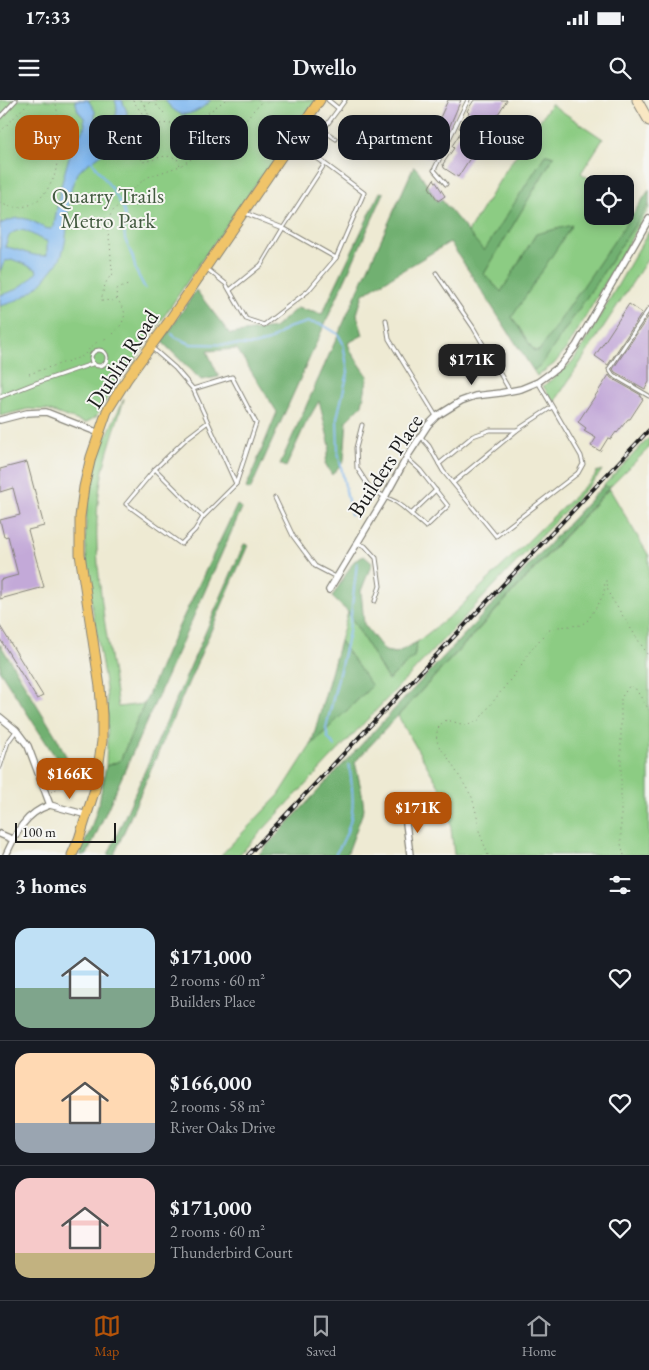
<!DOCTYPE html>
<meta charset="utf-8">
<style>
body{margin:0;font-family:"EB Garamond",serif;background:#242831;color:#f1f3f6;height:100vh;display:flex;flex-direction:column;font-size:19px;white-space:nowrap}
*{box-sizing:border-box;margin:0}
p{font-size:16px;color:#9ea1a6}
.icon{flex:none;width:28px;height:28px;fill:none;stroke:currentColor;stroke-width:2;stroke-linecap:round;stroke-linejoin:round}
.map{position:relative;height:755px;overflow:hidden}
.details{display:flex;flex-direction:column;background:#171b24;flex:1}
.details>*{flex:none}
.hud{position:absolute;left:15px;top:15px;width:620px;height:45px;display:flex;gap:10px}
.buttons{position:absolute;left:584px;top:75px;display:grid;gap:10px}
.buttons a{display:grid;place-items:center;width:50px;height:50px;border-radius:10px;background:#171b24;box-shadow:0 2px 12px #0003;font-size:25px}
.scale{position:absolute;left:15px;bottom:12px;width:101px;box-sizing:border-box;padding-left:5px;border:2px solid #1c1c1c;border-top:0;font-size:14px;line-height:18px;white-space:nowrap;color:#1c1c1c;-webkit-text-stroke:4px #f6f6f2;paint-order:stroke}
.price{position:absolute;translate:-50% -42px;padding:0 11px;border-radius:10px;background:#b45309;color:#fff;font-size:16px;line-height:32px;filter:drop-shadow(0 1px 2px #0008)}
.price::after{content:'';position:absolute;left:50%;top:30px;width:15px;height:11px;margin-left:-8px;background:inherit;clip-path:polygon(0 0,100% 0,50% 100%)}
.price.active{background:#222;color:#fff}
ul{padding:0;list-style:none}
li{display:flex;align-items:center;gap:15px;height:125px;padding:0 15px}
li+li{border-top:1px solid #363941}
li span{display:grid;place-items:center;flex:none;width:140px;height:100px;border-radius:15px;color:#555}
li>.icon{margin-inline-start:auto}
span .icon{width:60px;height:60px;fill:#fffc;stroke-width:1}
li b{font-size:21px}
h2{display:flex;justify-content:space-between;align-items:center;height:60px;padding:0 15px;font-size:21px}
.pill{padding:0 18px;border-radius:15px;background:#171b24;box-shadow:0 2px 12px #0003;font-size:18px;line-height:45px}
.pill.active{background:#b45309;color:#fff}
.status{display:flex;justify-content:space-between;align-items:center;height:35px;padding:0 25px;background:#171b24;direction:ltr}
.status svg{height:14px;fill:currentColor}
header{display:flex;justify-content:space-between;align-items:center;height:65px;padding:0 15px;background:#171b24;font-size:22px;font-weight:600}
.dock{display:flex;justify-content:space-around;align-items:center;height:70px;border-top:1px solid #363941;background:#171b24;font-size:14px;color:#9ea1a6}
.dock a{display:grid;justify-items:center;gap:2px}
.dock .active{color:#b45309}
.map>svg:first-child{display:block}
.green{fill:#8ccc83;stroke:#547450}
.forest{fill:#71b071;stroke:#466646}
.water{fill:#80b8f0;stroke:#4e6a86;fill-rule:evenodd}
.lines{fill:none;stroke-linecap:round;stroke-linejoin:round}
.stream{stroke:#80b8f0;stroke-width:2}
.building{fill:#c3a9d8}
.lane-casing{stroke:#858378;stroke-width:5}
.street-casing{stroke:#858378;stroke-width:8}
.secondary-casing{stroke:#858378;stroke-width:11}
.primary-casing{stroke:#858378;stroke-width:11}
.path{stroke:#858378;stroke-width:1;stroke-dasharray:1 4;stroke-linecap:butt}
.lane{stroke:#fff;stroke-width:3}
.street{stroke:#fff;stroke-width:5.5}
.secondary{stroke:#f9e7c3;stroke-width:9}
.primary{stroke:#f0c469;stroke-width:9}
.rail-casing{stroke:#1c1c1c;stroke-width:4}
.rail{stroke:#f6f6f2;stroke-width:2;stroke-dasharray:5.5;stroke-linecap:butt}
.labels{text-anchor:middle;stroke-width:4;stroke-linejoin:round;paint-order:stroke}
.park-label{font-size:22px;fill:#435a40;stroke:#f6f6f2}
.street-label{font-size:22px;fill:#1c1c1c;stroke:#f6f6f2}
</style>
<div class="status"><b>17:33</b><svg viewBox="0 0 49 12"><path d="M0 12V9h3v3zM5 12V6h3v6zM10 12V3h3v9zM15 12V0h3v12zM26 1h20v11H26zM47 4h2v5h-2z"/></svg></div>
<header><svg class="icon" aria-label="menu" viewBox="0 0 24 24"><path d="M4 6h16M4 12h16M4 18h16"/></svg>Dwello<svg class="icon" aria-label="search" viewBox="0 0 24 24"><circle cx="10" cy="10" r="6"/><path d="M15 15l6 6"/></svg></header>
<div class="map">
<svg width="649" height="755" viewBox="0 0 649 755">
<rect width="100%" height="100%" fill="#f6f6f2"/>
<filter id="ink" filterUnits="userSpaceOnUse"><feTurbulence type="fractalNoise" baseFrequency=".02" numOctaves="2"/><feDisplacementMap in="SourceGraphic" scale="10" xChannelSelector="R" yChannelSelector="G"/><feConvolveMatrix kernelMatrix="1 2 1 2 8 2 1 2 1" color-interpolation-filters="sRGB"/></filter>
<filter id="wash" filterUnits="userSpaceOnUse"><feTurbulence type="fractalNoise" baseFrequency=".0096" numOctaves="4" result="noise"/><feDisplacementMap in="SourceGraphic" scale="20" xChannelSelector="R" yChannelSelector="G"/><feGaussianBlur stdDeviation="1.12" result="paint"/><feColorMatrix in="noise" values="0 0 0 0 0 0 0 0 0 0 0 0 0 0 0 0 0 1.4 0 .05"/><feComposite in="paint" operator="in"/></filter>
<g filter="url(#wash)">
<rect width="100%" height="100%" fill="#eeead3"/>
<g class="green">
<polygon points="0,0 316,0 292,40 261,77 199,164 135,260 114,287 96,317 85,323 47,310 28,309 0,316"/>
<polygon points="551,4 603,39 581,73 597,84 592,84 592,116 625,116 625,107 633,114 539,251 534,251 512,217 536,134 501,192 484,174 554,56 545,55 484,152 468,132 506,70"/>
<polygon points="649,104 649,108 569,245 554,264 537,276 533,270 540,267"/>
<polygon points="649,131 649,157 554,303 543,286 559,274 572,262 584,244"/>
<path d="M124 299C116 326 106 353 101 380 88 452 108 536 118 607L144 604 120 661 106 666C107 640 109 615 106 589 96 520 76 451 91 381 98 352 111 326 124 299Z"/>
<polygon points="649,338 649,348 609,388 649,456 649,755 454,755 448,702 398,616 609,389 604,385"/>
<polygon points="602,370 598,376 239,755 221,755 279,695 311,645 371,587 340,541 348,512 388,580 414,557 417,542 455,512 595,376 596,372"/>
</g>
<g class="forest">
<polygon points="545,55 554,56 484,174 501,192 536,134 572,125 512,217 534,251 539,251 649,90 649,104 540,267 533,270 450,142 363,194 357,214 363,235 348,243 351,252 368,276 362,305 347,320 344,361 332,375 325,363 330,346 319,301 305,325 286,367 280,364 414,66 418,70 437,101 441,99 484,151"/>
<polygon points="380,92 384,93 250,390 246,388 277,312 237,249 207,251 219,277 201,280 162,242 196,190 230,234 274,228 297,208 322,214"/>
<polygon points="604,385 609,388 355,662 362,693 364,709 347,755 258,755"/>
<polygon points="237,405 242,408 87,755 79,755 90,731 99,703 106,666 120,661 167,551"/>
<polygon points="244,444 248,445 114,755 108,755"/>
<polygon points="364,456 372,463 361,491 364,524 385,551 396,553 417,542 414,557 388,580 348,512 332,497 354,461"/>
<polygon points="340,541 372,586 311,645"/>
<polygon points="0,544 57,638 79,682 56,658 0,571"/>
</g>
<g class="water">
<path d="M75 0H88L95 11V25L97 30 102 32 109 31C114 20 120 13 115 0H122L127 12 124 32C114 39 108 48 99 56 91 62 82 66 76 76 64 99 71 129 62 154 59 163 51 171 45 179 34 192 17 202 0 206V195C13 193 29 182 37 172L36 169 14 160 5 161 0 171V124C14 118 21 115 36 123 41 126 45 129 51 129L54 126 60 90 67 64 76 39 83 30 85 26 84 18 78 11ZM21 130C30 131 37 139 47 141V155C36 159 17 148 5 147 8 137 9 132 21 130Z"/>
<path d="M165 0H211C205 7 191 16 181 14 175 12 168 5 165 0Z"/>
</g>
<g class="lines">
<g class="stream">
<polyline points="91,60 112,89 123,108 125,116 124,129 125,139 133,158 136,171 145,188"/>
<polyline points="172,234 175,237 191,244 253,245 269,241 287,228 308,222 323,225 338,234 343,243 348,272 337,318 338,352 351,415"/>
<polyline points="335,646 328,638 326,628 349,532 357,463"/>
<path d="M335 755C356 723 355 701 349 665"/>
</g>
</g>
<g id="blocks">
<g class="building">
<polygon points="448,0 461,0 435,60 423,55"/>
<polygon points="474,0 507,0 458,77 444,68 443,64 454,48 452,46 462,30 459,28 469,13 467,11"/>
<polygon points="434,79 445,96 438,101 429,87"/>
<polygon points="629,204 642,213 608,265 595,256"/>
<polygon points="648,217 649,217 649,282 645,289 615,272 613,269"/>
<polygon points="609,275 611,278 641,295 640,297 643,299 630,319 628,319 617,333 616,332 611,339 608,338 600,351 591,346 596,338 584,331 586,328 578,322"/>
<polygon points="27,362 44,426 28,430 44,487 0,499 0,480 18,475 8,436 4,437 0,420 20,415 13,388 0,392 0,369"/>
<polygon points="0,526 43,596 37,599 0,539"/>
</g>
</g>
</g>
<g filter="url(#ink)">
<use href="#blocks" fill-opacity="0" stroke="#858378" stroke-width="1"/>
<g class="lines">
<defs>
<g id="lane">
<polyline points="328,0 339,9"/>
<polyline points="0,17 16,0"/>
<polyline points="306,22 323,30 336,39"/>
<polyline points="323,30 345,0"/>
<polyline points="446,84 434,70 468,0"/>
<polyline points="245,113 283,128 336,158"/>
<polyline points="206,168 226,184 246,219 264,225 308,191 336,158 364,93 293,40"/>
<polyline points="436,173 473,227 510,291"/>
<polyline points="230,190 261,165 283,128 324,65"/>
<polyline points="649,209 609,269 613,275 649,296"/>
<polyline points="386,220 389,239 436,316"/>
<polyline points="151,247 175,268 193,289 236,384 203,417 195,430 181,444 126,404 155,369 187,338 208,322"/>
<circle cx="99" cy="258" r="8"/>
<polyline points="193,289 232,277 256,323 236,384"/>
<polyline points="0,297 33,284 92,264"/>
<polyline points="362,325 356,348 357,368 370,388 385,397 396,402 403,407 426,427 448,406 420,370 407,358"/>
<polyline points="420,336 429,346 443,371 496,436 578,373 583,364 581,356 538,282"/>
<polyline points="439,364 473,336 490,330 517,330 552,307"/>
<polyline points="155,369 203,417"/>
<polyline points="453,383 517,330"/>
<polyline points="275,398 293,436 315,466 336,477"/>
<polyline points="412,413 436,390"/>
<polyline points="357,443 365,446 376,458 380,486 375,501"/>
<polyline points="0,667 8,642 16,631"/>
</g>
<g id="street">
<polyline points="0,320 27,313 46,312 99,333"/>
<polyline points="329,490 385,397 407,357 428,325 437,316 461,301 475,296 500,293 521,289 538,282 560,266 576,246 649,119"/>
<polyline points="0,617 16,630 28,646 50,705"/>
<polyline points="50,705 87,715"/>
<polyline points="405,715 410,755"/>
<polyline points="0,734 14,740"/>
<path d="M6 755C16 733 25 713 50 705"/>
</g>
<polyline id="secondary" points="637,0 649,21"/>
<polyline id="primary" points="72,755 79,739 95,689 102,641 102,615 100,587 80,454 80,417 84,387 91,357 107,311 127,279 167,224 320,0"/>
</defs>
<use href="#lane" class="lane-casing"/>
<use href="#street" class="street-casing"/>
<use href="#secondary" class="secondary-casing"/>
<use href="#primary" class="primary-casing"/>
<g class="path">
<polyline points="33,0 36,0"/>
<path d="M133 0C139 11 150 20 150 32 150 43 138 54 142 62 154 61 166 51 178 60L180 66"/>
<polyline points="141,0 145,6 152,24"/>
<polyline points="156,0 157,6 166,15"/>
<polyline points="145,6 154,0"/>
<polyline points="150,25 190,21 209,12 225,0"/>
<polyline points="0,32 31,0"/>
<path d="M58 38C69 38 70 35 74 25"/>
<path d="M0 103C8 107 17 108 26 106 39 103 49 89 54 77 60 59 60 18 55 0"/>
<path d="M117 199 114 201 101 200C104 190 104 181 113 174 111 164 111 154 110 144 108 133 106 122 112 112L136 86 148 77 180 66 219 42 244 21 263 0"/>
<path d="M29 274 81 257C86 254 88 250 92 246 97 241 103 240 109 237 117 232 127 219 124 211 121 203 114 198 117 189L128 185"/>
<polyline points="51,692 62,686 83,682 83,677"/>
<path d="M488 755 479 731 478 720 472 697 445 653C434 645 433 626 447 620L465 625 478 621 520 567 528 554 547 531 558 527 581 525 588 520 599 503 604 493 605 481H607L608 492 612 499 649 557"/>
<polyline points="624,755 621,744 621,598 630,585 635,588 649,610"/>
</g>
<use href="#lane" class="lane"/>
<use href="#street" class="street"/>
<use href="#secondary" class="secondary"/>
<use href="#primary" class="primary"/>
<defs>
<polyline id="rail" points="248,755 649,330"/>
</defs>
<use href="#rail" class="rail-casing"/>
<use href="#rail" class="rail"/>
</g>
</g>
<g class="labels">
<g class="park-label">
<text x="108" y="103">Quarry Trails<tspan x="108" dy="25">Metro Park</tspan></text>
</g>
<g class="street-label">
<text transform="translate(122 259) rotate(-57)" y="8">Dublin Road</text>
<text transform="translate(385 365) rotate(-57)" y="8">Builders Place</text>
</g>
</g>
</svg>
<div class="buttons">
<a><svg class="icon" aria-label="locate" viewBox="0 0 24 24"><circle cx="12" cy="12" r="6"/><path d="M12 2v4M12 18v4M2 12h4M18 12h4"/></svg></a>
</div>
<div class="scale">100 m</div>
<b class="price active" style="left:472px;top:286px">$171K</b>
<b class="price" style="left:70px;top:700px">$166K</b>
<b class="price" style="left:418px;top:734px">$171K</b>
<div class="hud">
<a class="pill active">Buy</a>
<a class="pill">Rent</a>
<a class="pill">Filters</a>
<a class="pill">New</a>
<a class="pill">Apartment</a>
<a class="pill">House</a>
</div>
</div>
<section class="details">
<h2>3 homes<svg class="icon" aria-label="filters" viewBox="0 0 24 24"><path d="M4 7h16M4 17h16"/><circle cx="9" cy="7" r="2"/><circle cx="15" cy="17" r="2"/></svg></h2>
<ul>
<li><span style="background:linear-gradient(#bfe0f5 60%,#7fa58c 0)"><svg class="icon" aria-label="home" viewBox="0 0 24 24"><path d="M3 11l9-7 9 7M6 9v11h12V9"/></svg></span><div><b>$171,000</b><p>2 rooms · 60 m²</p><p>Builders Place</p></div><svg class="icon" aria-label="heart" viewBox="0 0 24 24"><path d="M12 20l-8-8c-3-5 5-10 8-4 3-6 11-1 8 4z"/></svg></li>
<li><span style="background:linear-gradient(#ffd9b3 70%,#9aa5b1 0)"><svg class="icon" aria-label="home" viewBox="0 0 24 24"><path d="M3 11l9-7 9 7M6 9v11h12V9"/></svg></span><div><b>$166,000</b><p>2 rooms · 58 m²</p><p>River Oaks Drive</p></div><svg class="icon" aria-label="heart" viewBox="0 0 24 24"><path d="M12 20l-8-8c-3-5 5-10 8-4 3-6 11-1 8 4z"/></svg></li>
<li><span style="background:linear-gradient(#f6c9c9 75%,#c2b280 0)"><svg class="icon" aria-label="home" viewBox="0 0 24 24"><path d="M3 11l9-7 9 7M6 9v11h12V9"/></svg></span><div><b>$171,000</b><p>2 rooms · 60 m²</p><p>Thunderbird Court</p></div><svg class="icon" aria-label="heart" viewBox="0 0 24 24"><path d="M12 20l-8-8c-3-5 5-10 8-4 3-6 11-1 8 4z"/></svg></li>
</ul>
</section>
<nav class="dock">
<a class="active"><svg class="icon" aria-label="map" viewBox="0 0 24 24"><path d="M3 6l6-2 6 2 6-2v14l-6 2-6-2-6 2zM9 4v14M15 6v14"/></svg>Map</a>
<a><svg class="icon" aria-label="saved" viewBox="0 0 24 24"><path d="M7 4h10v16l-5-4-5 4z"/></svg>Saved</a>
<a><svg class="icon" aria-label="home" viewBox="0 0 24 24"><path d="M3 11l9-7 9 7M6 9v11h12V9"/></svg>Home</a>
</nav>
